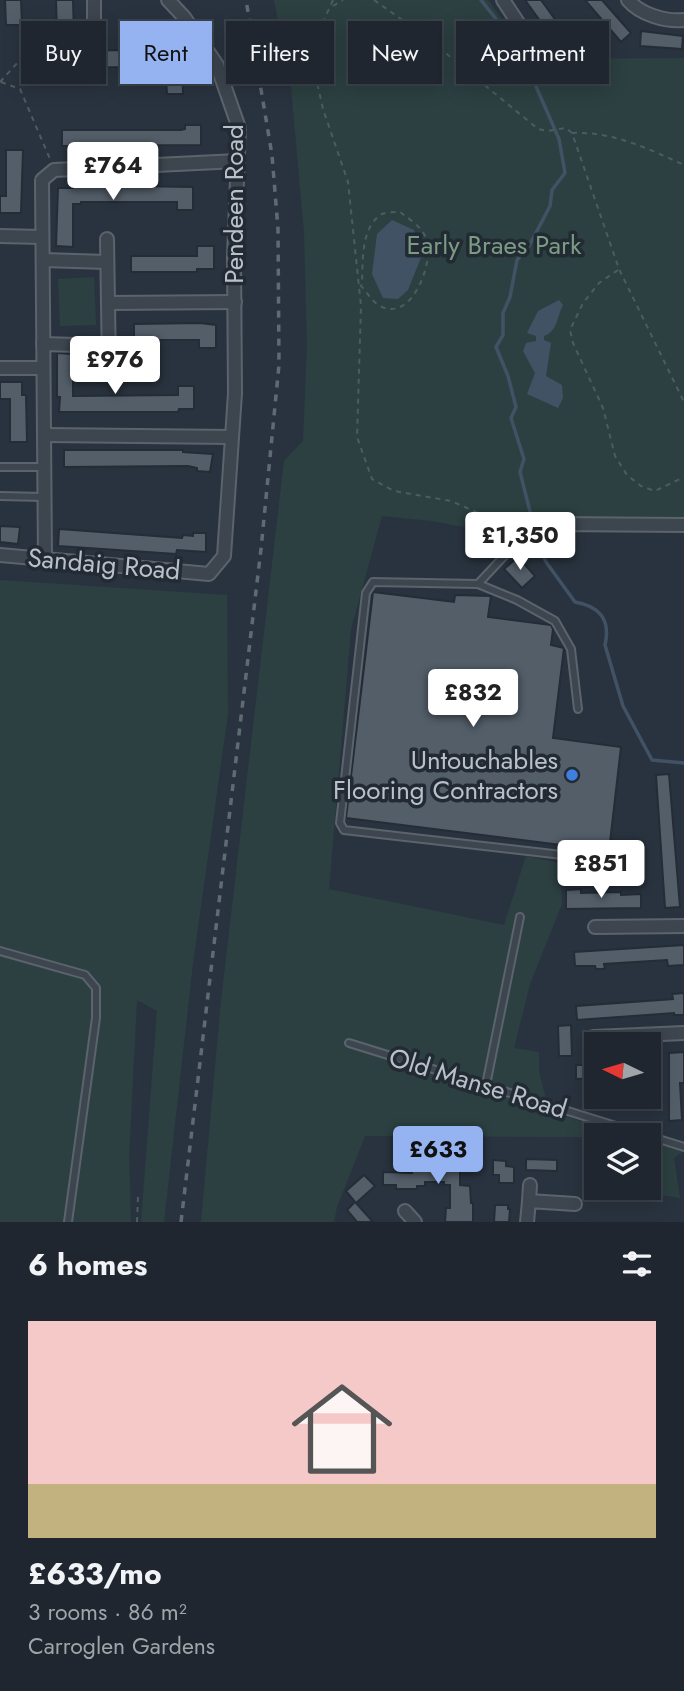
<!DOCTYPE html>
<meta charset="utf-8">
<style>
body{margin:0;font-family:Jost,sans-serif;background:#272e37;color:#f1f3f6;height:100vh;display:flex;flex-direction:column;font-size:26px;white-space:nowrap}
*{box-sizing:border-box;margin:0}
p{font-size:23px;color:#a1a5aa}
.icon{flex:none;width:38px;height:38px;fill:none;stroke:currentColor;stroke-width:2;stroke-linecap:round;stroke-linejoin:round}
.map{position:relative;height:1222px;overflow:hidden}
.panel{display:flex;flex-direction:column;background:#1f262f;flex:1}
.panel>*{flex:none}
.hud{position:absolute;left:21px;top:21px;width:642px;height:63px;display:flex;gap:14px}
.needle{width:46px;rotate:275deg}
.controls{position:absolute;left:584px;top:1032px;display:grid;gap:14px}
.controls a{display:grid;place-items:center;width:77px;height:77px;border-radius:0px;background:#1f262f;box-shadow:0 4px 18px #0003,0 0 0 2px #3c434b;font-size:35px}
.price{position:absolute;translate:-50% -60px;padding:0 16px;border-radius:7px;background:#fff;color:#222;font-size:23px;line-height:46px;filter:drop-shadow(0 2px 4px #0008)}
.price::after{content:'';position:absolute;left:50%;top:42px;width:21px;height:16px;margin-left:-10px;background:inherit;clip-path:polygon(0 0,100% 0,50% 100%)}
.price.on{background:#95b2f1;color:#111}
ul{padding:0;list-style:none}
li{display:grid;align-content:center;gap:14px;height:371px;padding:0 28px}
li+li{border-top:2px solid #3c434b}
li span{display:grid;place-items:center;height:217px;border-radius:0px;color:#555}
li>.icon{margin-inline-start:auto}
span .icon{width:126px;height:126px;fill:#fffc;stroke-width:1}
li b{font-size:30px}
h2{display:flex;justify-content:space-between;align-items:center;height:84px;padding:0 28px;font-size:30px}
.tag{padding:0 24px;border-radius:0px;background:#1f262f;box-shadow:0 4px 18px #0003,0 0 0 2px #3c434b;font-size:24px;line-height:63px}
.tag.on{background:#95b2f1;color:#111}
.map>svg:first-child{display:block}
.green{fill:#2c4041}
.water{fill:#415265}
.lines{fill:none;stroke-linecap:round;stroke-linejoin:round}
.stream{stroke:#415265;stroke-width:3.5}
.building{fill:#535e69;stroke:#242c36;stroke-width:2}
.service-casing{stroke:#5b636c;stroke-width:10}
.minor-casing{stroke:#5b636c;stroke-width:16}
.path{stroke:#4b5d5e;stroke-width:2;stroke-dasharray:5 5;stroke-linecap:butt}
.service{stroke:#3d454f;stroke-width:6}
.minor{stroke:#3d454f;stroke-width:12}
.rail{stroke:#606a75;stroke-width:3.5;stroke-dasharray:7 7;stroke-linecap:butt}
.shop-dot{fill:#3f7fe0;stroke:#222a34;stroke-width:2.5}
.labels{text-anchor:middle;stroke-width:7;stroke-linejoin:round;paint-order:stroke}
.street-label{font-size:26px;fill:#bac0c9;stroke:#222a34}
.park-label{font-size:26px;fill:#7b9c82;stroke:#222a34}
.poi-label{font-size:26px;fill:#bac0c9;stroke:#222a34;text-anchor:end}
</style>
<div class="map">
<svg width="684" height="1222" viewBox="0 0 684 1222">
<rect width="100%" height="100%" fill="#29333f"/>
<g class="green">
<polygon points="274,0 488,0 531,59 684,58 684,520 551,520 513,536 432,521 382,516 351,629 329,889 504,925 526,856 560,863 562,904 530,984 514,1048 539,1052 539,1072 546,1098 541,1109 629,1136 597,1136 597,1144 580,1137 365,1136 337,1207 334,1222 201,1222 221,1001 284,461 303,441 307,345 304,232 291,87"/>
<polygon points="94,277 96,325 60,326 58,279"/>
<polygon points="0,580 227,595 228,714 193,963 164,1222 141,1222 157,1011 137,1000 129,1157 131,1222 0,1222"/>
<polygon points="649,1142 682,1152 674,1158 680,1198 624,1189 649,1188"/>
</g>
<g class="water">
<polygon points="392,220 414,230 422,255 408,290 398,299 383,298 372,274 377,234"/>
<path d="M559 300 563 305C557 316 558 331 544 336V340L551 343 546 376 562 385 563 398 558 408 527 394 535 373 523 351 526 343 536 341V336L527 333 538 311Z"/>
</g>
<g class="lines">
<path class="stream" d="M481 0 514 42 531 75 559 139 565 173 552 190 550 206 528 248 517 260 510 297 503 313V335L496 347 508 376 516 407 511 418 524 459 520 472 539 547 546 562 575 602C599 606 611 619 605 645L623 706 652 760 684 763"/>
</g>
<g class="building">
<polygon points="5,0 21,0 22,25 6,25"/>
<polygon points="56,0 73,0 74,35 57,36"/>
<polygon points="525,0 541,0 567,36 556,43"/>
<polygon points="585,0 602,0 631,33 621,42"/>
<polygon points="641,31 683,36 682,49 640,46"/>
<polygon points="157,45 177,45 178,61 182,61 183,94 167,94 165,62 158,62"/>
<polygon points="121,50 121,67 78,68 78,51"/>
<polygon points="185,125 201,125 201,145 62,146 62,130 181,130 185,129"/>
<polygon points="6,150 23,150 21,213 0,213 0,196 6,196"/>
<polygon points="73,185 193,187 193,210 177,210 177,202 81,202 81,204 73,204 73,247 56,246 58,188 73,188"/>
<polygon points="197,246 214,246 214,269 197,269 197,272 131,272 131,256 197,256"/>
<polygon points="200,323 216,325 216,348 199,348 199,340 134,340 134,324"/>
<polygon points="57,353 73,354 73,396 178,395 178,386 194,386 194,409 179,409 178,412 59,412 60,397 57,397"/>
<polygon points="0,382 22,382 22,395 26,395 27,442 10,442 10,399 0,399"/>
<polygon points="64,450 183,450 183,452 213,454 210,472 197,471 197,468 188,466 64,467"/>
<polygon points="0,526 20,527 18,544 0,542"/>
<polygon points="59,529 182,538 183,535 193,536 193,533 206,533 206,552 177,550 176,554 58,546"/>
<polygon points="518,557 535,576 522,588 504,569"/>
<polygon points="373,592 454,602 455,595 491,596 488,617 551,625 553,629 551,645 564,648 553,738 621,747 609,851 346,818"/>
<polygon points="669,774 680,907 665,908 656,775"/>
<polygon points="581,889 581,893 621,892 621,895 641,894 641,908 566,909 566,890"/>
<polygon points="684,945 684,965 668,966 667,960 604,964 605,969 596,969 595,966 575,966 574,952"/>
<polygon points="684,993 684,1015 674,1015 674,1013 577,1020 576,1006 673,999 672,994"/>
<polygon points="571,1025 572,1056 559,1056 558,1026"/>
<polygon points="684,1052 684,1083 680,1083 682,1120 669,1121 669,1053"/>
<polygon points="576,1065 597,1065 597,1078 576,1079"/>
<polygon points="425,1155 437,1155 437,1164 460,1164 460,1185 470,1186 471,1203 473,1203 473,1222 445,1222 446,1208 450,1208 450,1185 444,1185 444,1182 425,1182 425,1186 417,1186 417,1189 396,1189 396,1185 383,1185 383,1172 412,1173 413,1167 425,1167"/>
<polygon points="526,1159 557,1160 557,1171 526,1170"/>
<polygon points="493,1160 506,1161 506,1166 514,1167 514,1183 499,1183 499,1175 493,1175"/>
<polygon points="364,1175 375,1186 356,1203 373,1222 357,1222 347,1210 355,1202 346,1191"/>
<polygon points="495,1205 508,1205 508,1209 510,1209 509,1222 494,1222"/>
</g>
<g class="lines">
<defs>
<g id="service">
<polyline points="0,467 43,467"/>
<polyline points="0,496 44,497"/>
<polyline points="521,538 478,584 373,582 366,593 340,823 344,830 614,861 618,857"/>
<polyline points="478,584 517,600 555,621 571,649 578,709"/>
<polyline points="0,951 85,975 96,988 96,1018 68,1222"/>
<polyline points="349,1043 648,1136"/>
<polyline points="486,1085 520,917"/>
<polyline points="649,1136 684,1147"/>
</g>
<g id="minor">
<polyline points="503,0 532,44"/>
<path d="M628 0C640 14 665 22 684 20"/>
<polyline points="94,20 94,0"/>
<polyline points="0,236 42,237"/>
<polyline points="107,239 109,367"/>
<polyline points="43,260 107,262"/>
<polyline points="109,303 235,302"/>
<polyline points="43,344 110,346"/>
<polyline points="0,368 43,368"/>
<polyline points="44,435 232,437"/>
<polyline points="521,538 536,530 555,524 684,525"/>
<polyline points="0,555 209,574 224,556 235,393 234,257 239,128 217,65 184,17 168,0"/>
<polyline points="45,559 42,180 54,170 238,161"/>
<polyline points="595,927 684,926"/>
<polyline points="593,1037 684,1033"/>
<polyline points="529,1201 530,1185"/>
<polyline points="405,1211 415,1222"/>
<polyline points="527,1222 529,1201 575,1204"/>
</g>
</defs>
<use href="#service" class="service-casing"/>
<use href="#minor" class="minor-casing"/>
<g class="path">
<polyline points="333,0 310,51 323,109 348,182 361,306 357,437 372,479 394,491 451,501 492,519 511,532"/>
<polyline points="374,0 425,36 538,129 547,131 566,128 572,133 619,269 684,402"/>
<polyline points="333,6 343,0"/>
<polyline points="0,82 29,50 76,42 87,29"/>
<polyline points="1,82 20,89 50,159"/>
<path d="M572 133C612 131 649 149 684 165"/>
<polyline points="618,270 599,283 583,303 570,330 573,343 603,408 615,456 627,475 641,486 655,491 684,477"/>
<path d="M360 285C367 291 371 302 382 307 413 321 435 260 426 238 421 226 409 219 400 212 394 212 387 212 382 214 360 227 363 264 362 285"/>
<polyline points="137,1222 138,1197"/>
</g>
<use href="#service" class="service"/>
<use href="#minor" class="minor"/>
<polyline class="rail" points="181,1222 261,549 279,365 278,229 272,155 246,0"/>
</g>
<circle class="shop-dot" cx="572" cy="775" r="7"/>
<g class="labels">
<g class="street-label">
<text transform="translate(234 204) rotate(-90)" y="9">Pendeen Road</text>
<text transform="translate(104 564) rotate(5)" y="9">Sandaig Road</text>
<text transform="translate(478 1083) rotate(17)" y="9">Old Manse Road</text>
</g>
<g class="park-label">
<text x="494" y="254">Early Braes Park</text>
</g>
<g class="poi-label">
<text x="558" y="769">Untouchables<tspan x="558" dy="30">Flooring Contractors</tspan></text>
</g>
</g>
</svg>
<div class="controls">
<a><svg class="needle" viewBox="-14 -14 28 28"><path d="M0-13l5 13h-10z" fill="#e53935"/><path d="M0 13l5-13h-10z" fill="#a1a5aa"/></svg></a>
<a><svg class="icon" aria-label="layers" viewBox="0 0 24 24"><path d="M12 4l9 5-9 5-9-5zM3 14l9 5 9-5"/></svg></a>
</div>
<b class="price" style="left:113px;top:202px">£764</b>
<b class="price" style="left:115px;top:396px">£976</b>
<b class="price" style="left:520px;top:572px">£1,350</b>
<b class="price" style="left:473px;top:729px">£832</b>
<b class="price" style="left:601px;top:900px">£851</b>
<b class="price on" style="left:438px;top:1186px">£633</b>
<div class="hud">
<a class="tag">Buy</a>
<a class="tag on">Rent</a>
<a class="tag">Filters</a>
<a class="tag">New</a>
<a class="tag">Apartment</a>
</div>
</div>
<section class="panel">
<h2>6 homes<svg class="icon" aria-label="filters" viewBox="0 0 24 24"><path d="M4 7h16M4 17h16"/><circle cx="9" cy="7" r="2"/><circle cx="15" cy="17" r="2"/></svg></h2>
<ul>
<li><span style="background:linear-gradient(#f6c9c9 75%,#c2b280 0)"><svg class="icon" aria-label="home" viewBox="0 0 24 24"><path d="M3 11l9-7 9 7M6 9v11h12V9"/></svg></span><div><b>£633/mo</b><p>3 rooms · 86 m²</p><p>Carroglen Gardens</p></div></li>
</ul>
</section>
